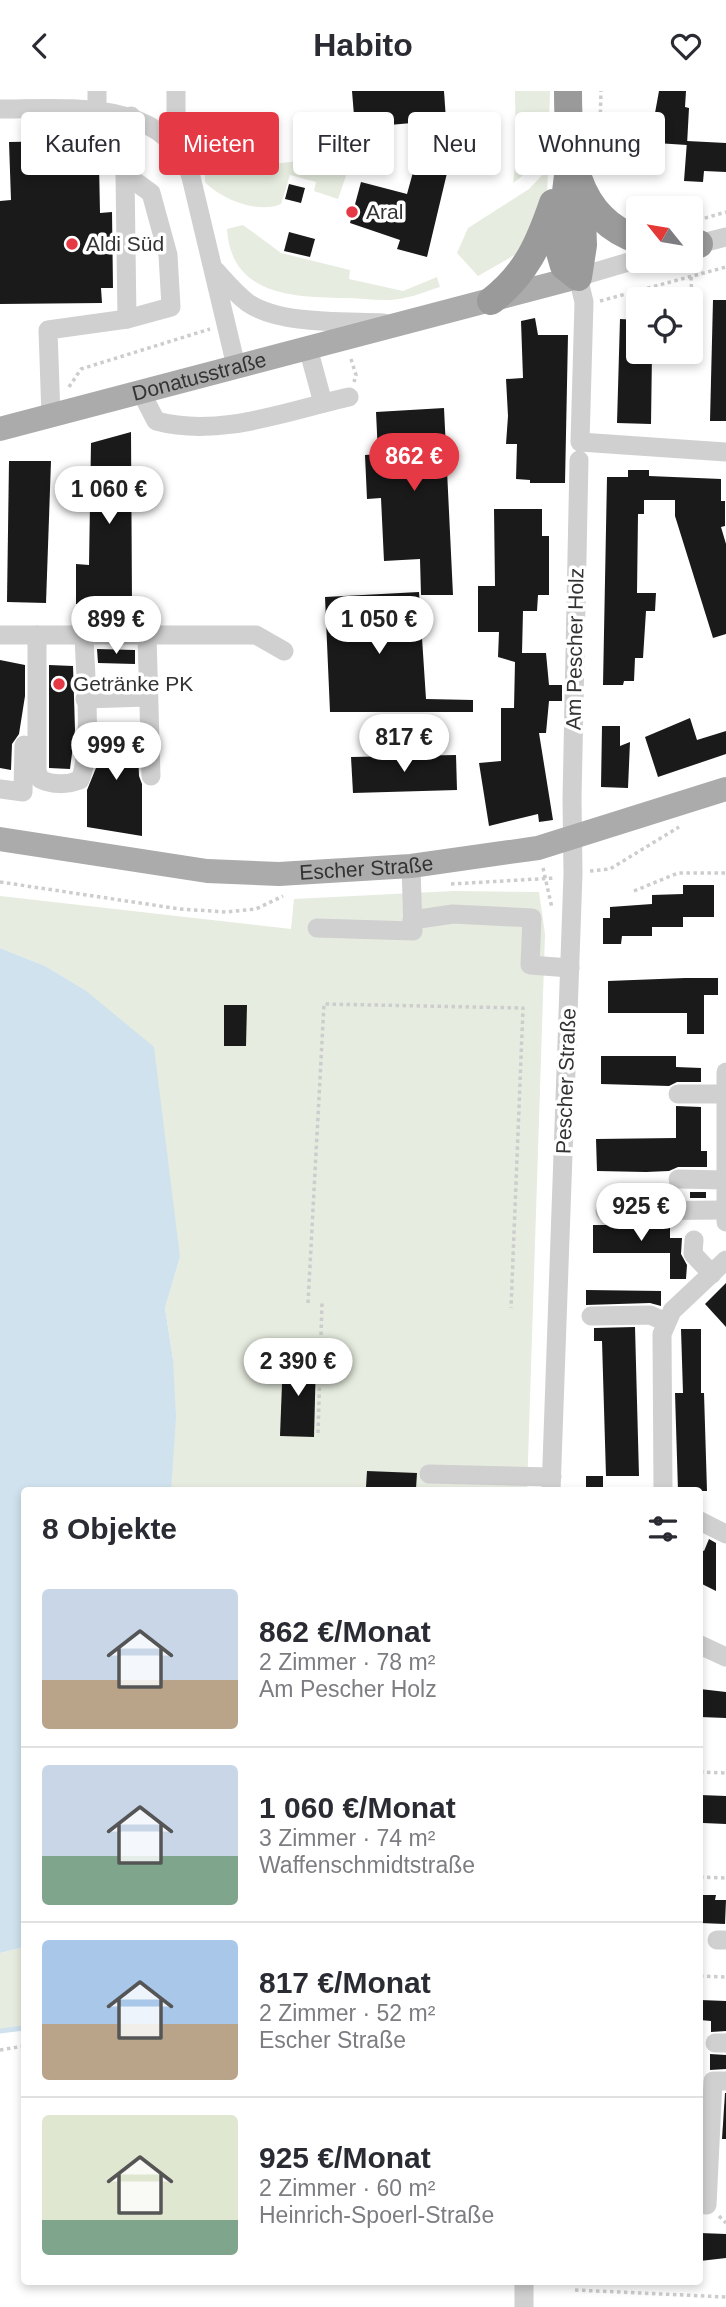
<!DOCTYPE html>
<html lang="de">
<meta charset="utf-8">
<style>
body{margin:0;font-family:Arial,sans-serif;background:#f2f2f3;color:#2b2b33;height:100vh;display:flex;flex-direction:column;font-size:26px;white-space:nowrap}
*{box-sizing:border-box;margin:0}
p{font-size:23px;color:#7c7c81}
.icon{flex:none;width:38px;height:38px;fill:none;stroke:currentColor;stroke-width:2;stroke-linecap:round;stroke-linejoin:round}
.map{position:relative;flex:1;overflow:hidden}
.details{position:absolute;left:21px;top:1396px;width:682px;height:798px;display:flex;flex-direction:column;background:#fff;border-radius:7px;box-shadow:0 4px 10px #0003}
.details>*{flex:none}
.guide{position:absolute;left:21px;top:21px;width:684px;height:63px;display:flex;gap:14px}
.needle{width:46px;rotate:300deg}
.controls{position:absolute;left:626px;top:105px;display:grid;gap:14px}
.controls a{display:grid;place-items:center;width:77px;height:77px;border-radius:7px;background:#fff;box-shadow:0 4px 10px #0003;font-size:35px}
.price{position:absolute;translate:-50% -60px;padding:0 16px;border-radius:24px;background:#fff;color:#222;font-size:23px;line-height:46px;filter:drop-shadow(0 2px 4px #0008)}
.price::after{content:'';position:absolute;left:50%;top:42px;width:21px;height:16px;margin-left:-10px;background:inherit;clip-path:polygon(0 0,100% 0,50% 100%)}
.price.on{background:#e63946;color:#fff}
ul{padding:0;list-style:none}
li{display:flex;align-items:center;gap:21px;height:175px;padding:0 21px}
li+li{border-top:2px solid #e1e1e2}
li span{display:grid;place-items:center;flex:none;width:196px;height:140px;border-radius:7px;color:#555}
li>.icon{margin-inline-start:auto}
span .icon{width:84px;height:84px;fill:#fffc;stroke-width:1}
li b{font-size:30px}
h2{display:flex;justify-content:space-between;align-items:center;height:84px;padding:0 21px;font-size:30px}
.chip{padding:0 24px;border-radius:7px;background:#fff;box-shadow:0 4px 10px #0003;font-size:24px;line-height:63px}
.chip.on{background:#e63946;color:#fff}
header{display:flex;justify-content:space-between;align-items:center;height:91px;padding:0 21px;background:#fff;font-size:32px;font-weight:800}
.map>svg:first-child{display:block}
.green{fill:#e6ecdf}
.water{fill:#cfe2ee}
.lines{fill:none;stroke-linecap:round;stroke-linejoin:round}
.stream{stroke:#cfe2ee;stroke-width:5}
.building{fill:#1a1a1a}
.path{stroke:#cdcdcd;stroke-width:3.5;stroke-dasharray:3.5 3.5;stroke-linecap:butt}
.minor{stroke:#d0d0d0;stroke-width:19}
.major{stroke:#ababab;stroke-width:24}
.highway{stroke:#9a9a9a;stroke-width:28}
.poi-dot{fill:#e63946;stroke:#fff;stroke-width:2.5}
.labels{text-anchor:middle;stroke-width:7;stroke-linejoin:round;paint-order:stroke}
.poi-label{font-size:21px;fill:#333;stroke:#fff;text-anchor:start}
.street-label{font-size:21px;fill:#333;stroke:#fff}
</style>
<header><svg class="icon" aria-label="back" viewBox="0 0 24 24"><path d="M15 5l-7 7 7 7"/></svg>Habito<svg class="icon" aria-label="heart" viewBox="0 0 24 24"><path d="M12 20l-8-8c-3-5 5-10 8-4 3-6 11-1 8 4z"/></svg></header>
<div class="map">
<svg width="726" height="2216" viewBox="0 0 726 2216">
<rect width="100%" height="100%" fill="#fff"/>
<g class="green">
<path d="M515 0H550C549 39 549 68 513 92L516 67Z"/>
<path d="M349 64V76L338 108 314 100 316 91 290 84 281 113C258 123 221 108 205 91V81Z"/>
<polygon points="548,78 547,106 527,157 478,185 457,162 468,137 529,98"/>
<path d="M243 134 281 162 350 179 349 188 403 200 437 186 440 196C427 200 413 206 399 208 382 211 363 207 345 207 294 206 231 205 227 138Z"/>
<polygon points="453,800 539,801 545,843 527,1400 171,1400 173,1268 165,1217 180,1166 85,899 45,875 0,857 0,805 291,838 294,808"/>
<polygon points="24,1856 24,1939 0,1942 0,1862"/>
</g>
<polygon class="water" points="0,857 45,875 85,899 154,956 180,1166 165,1217 173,1268 176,1326 171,1400 24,1400 24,1856 0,1862"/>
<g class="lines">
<polyline class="stream" points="0,1940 24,1937"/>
</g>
<g class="building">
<polygon points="352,0 444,0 446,29 355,37"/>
<polygon points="659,0 686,0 685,16 689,17 687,54 656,52 658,23 655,22"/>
<polygon points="63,50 65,72 99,72 100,122 112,121 113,197 101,197 102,212 0,213 0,110 11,109 9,51"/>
<polygon points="687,50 726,52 726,81 704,80 703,91 684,90"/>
<polygon points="415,74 447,82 427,166 397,158 400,149 350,132 361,91 407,103"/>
<polygon points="289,93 305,97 301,112 285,108"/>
<polygon points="289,141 315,148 310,166 284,160"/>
<polygon points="713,209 726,209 726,330 710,330"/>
<polygon points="535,227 538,244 568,244 565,392 530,392 530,389 516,388 517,353 506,353 508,325 506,288 523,287 521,230"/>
<polygon points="620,228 639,229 639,261 652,261 651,333 617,332"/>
<polygon points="444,317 453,504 421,504 420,468 384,470 381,407 367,408 365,364 378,363 376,321"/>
<polygon points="131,341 132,513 76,513 76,473 89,474 91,352"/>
<polygon points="9,370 51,370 46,512 7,511"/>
<polygon points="628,379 649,379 649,385 721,388 721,410 725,410 725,435 721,436 726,453 726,543 713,547 675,425 675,409 644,409 644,423 638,423 637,502 656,502 655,520 646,520 643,567 635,567 634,590 624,590 623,594 603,594 607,386 628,386"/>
<polygon points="494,418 542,418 542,445 549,445 549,504 538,504 537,520 523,520 522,562 546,562 549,594 562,594 562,610 549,610 546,642 539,642 553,729 539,731 538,723 489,735 479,672 501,670 501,617 514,617 515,571 498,566 499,541 478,541 478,495 495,495"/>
<polygon points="419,501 426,608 473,609 473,621 330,621 325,506"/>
<polygon points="97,558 135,559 135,573 98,572"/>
<polygon points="0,569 25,574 25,605 19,643 12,653 11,679 0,677"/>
<polygon points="49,574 73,575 75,639 70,678 49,677"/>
<polygon points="690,627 697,649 726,640 726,663 658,686 645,646"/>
<polygon points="99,634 137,634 139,685 142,693 142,745 87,736 87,699 96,677"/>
<polygon points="602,635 620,635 620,655 630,651 628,697 601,696"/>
<polygon points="456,664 457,699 353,702 351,666"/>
<polygon points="683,794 714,794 714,826 683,826 683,836 652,836 652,845 622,845 621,853 603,853 603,827 610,827 610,816 652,813 652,804 683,803"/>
<polygon points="685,887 718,887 718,904 704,904 704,943 687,943 687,922 608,922 608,890"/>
<polygon points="224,914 247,914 246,955 224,955"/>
<polygon points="601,965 676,965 676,976 701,977 701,991 677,991 669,995 601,993"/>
<polygon points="676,1015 701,1016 701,1060 707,1060 707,1076 678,1076 669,1080 646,1081 597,1080 596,1048 676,1047"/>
<rect x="690" y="1101" width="16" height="6"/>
<polygon points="593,1134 670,1134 670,1147 682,1147 681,1163 687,1174 686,1188 670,1188 670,1162 593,1162"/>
<polygon points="726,1192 726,1236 705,1213"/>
<polygon points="586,1199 661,1200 661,1215 650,1212 586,1214"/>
<polygon points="635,1236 639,1385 606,1385 602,1250 594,1250 594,1237"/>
<polygon points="681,1238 701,1238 701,1302 704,1302 707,1400 678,1400 675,1302 683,1302"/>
<polygon points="283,1267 316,1268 314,1346 280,1345"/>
<polygon points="367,1380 417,1382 416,1398 366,1396"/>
<rect x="586" y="1385" width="17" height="15"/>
<polygon points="709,1448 716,1452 716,1500 700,1492 700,1458 704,1460"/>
<polygon points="700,1598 726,1601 726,1627 700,1626"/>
<polygon points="700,1704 726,1705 726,1733 703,1732 703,1728 700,1728"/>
<polygon points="700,1804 716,1804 715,1809 726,1809 725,1833 700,1832"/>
<polygon points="700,1909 726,1910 726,1940 711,1941 711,1930 700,1929"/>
<polygon points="710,1963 726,1964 726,1978 710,1979"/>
<polygon points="725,2002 726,2002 726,2048 722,2048"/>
<polygon points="700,2142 726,2143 726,2167 700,2170"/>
</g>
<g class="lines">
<g class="path">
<polyline points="599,71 601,0"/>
<polyline points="698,129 726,121"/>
<polyline points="691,186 692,211"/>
<polyline points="600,210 726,176"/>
<polyline points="351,268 356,284 354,291"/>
<polyline points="69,296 81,278 210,238"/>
<polyline points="543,777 552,817"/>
<polyline points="590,780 610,778 679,736"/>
<polyline points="0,791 180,818 226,821 256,818 283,805"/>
<polyline points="451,793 555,787"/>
<polyline points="634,800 678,782 726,782"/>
<polyline points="308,1212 324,913 523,917 511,1217"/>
<polyline points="318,1342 322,1212"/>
<polyline points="700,1681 726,1682"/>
<polyline points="700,1786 726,1787"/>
<polyline points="700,1885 726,1886"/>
<polyline points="0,1959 24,1955"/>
<polyline points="719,2125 726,2132"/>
<polyline points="575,2199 726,2206"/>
</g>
<g class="minor">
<polyline points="97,0 97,21"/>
<path d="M0 18C65 18 167 6 191 86L236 275"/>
<polyline points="166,46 176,31 176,0"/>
<polyline points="691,155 726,146"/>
<polyline points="639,168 578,186 584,211 580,351 726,361"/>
<path d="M216 180C226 191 236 203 248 212 280 234 345 230 384 232"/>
<polyline points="127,228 125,83 131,25"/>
<polyline points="308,257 323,312"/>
<path d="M141 301 156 330C220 347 287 320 349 306"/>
<polyline points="51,325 48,239 127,228 171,216 168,164 151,102 125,83"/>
<polyline points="0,544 256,544 284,560"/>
<path d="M37 544V680L40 688C52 694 67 694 80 689 93 657 85 582 84 544"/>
<polyline points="147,545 151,685"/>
<polyline points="85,608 148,606"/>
<polyline points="0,698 23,701 24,654"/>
<polyline points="412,829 453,823 532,827 530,874 570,877"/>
<polyline points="317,837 413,840 411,775"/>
<polyline points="726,981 726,1131"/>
<polyline points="678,1003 725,1003"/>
<polyline points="678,1088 724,1089"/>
<polyline points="605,1120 724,1119"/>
<polyline points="694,1149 693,1163 712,1183"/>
<polyline points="591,1225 650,1224 666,1231"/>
<polyline points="429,1383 552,1386"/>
<polyline points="551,1400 573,783 572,708 579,369"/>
<polyline points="663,1400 662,1243 672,1220 726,1169"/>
<polyline points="700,1430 726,1443"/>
<polyline points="700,1554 726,1566"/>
<polyline points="717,1849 726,1849"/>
<polyline points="715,1952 726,1952"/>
<polyline points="700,2113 707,2114 713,1990 726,1990"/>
<polyline points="524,2216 524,2191"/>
</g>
<g class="major">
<path id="s1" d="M0 338 578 186"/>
<path id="s2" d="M0 748 207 780 279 783 411 775 538 757 726 698"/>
</g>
<g class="highway">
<path d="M568 0C568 60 573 127 639 149"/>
<polyline points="571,60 559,158 564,175 578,186 583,154 581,99"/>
<polyline points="691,153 699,153"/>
<path d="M491 210C526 183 539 153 553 112"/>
</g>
</g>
<g class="poi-dot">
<circle cx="352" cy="121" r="7"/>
<circle cx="72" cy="153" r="7"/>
<circle cx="59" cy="593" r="7"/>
</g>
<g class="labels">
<g class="poi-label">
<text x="366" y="128">Aral</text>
<text x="86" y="160">Aldi Süd</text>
<text x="73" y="600">Getränke PK</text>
</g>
<g class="street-label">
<text dy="7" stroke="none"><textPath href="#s1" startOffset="206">Donatusstraße</textPath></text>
<text transform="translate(575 558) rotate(-89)" y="7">Am Pescher Holz</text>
<text dy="7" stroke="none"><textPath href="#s2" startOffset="369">Escher Straße</textPath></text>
<text transform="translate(566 990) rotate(-88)" y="7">Pescher Straße</text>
</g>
</g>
</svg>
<div class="controls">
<a><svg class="needle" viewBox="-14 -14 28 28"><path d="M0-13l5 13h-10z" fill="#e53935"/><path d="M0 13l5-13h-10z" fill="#7c7c81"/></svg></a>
<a><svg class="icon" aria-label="locate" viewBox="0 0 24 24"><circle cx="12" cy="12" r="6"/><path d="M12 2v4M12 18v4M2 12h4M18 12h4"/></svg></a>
</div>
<b class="price on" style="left:414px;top:402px">862 €</b>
<b class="price" style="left:109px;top:435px">1 060 €</b>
<b class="price" style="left:116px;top:565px">899 €</b>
<b class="price" style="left:379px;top:565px">1 050 €</b>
<b class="price" style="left:404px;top:683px">817 €</b>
<b class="price" style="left:116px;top:691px">999 €</b>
<b class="price" style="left:641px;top:1152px">925 €</b>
<b class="price" style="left:298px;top:1307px">2 390 €</b>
<div class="guide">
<a class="chip">Kaufen</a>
<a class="chip on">Mieten</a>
<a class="chip">Filter</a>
<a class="chip">Neu</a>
<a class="chip">Wohnung</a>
</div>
<section class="details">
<h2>8 Objekte<svg class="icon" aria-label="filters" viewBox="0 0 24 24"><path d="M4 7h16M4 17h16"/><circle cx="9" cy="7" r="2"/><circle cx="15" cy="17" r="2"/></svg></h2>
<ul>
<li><span style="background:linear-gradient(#c9d6e8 65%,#b9a48a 0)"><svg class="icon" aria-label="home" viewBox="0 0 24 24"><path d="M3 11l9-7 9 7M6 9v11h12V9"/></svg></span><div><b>862 €/Monat</b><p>2 Zimmer · 78 m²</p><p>Am Pescher Holz</p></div></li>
<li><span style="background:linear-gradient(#c9d6e8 65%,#7fa58c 0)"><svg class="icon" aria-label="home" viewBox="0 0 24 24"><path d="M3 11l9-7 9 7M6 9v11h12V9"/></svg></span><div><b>1 060 €/Monat</b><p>3 Zimmer · 74 m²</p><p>Waffenschmidtstraße</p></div></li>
<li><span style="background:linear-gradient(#a9c7e8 60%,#b9a48a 0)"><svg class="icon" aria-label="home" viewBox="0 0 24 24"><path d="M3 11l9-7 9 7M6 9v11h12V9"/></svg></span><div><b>817 €/Monat</b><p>2 Zimmer · 52 m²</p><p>Escher Straße</p></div></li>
<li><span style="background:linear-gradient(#dfe7d0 75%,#7fa58c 0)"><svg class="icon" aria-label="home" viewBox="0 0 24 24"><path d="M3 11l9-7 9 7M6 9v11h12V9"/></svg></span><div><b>925 €/Monat</b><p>2 Zimmer · 60 m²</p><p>Heinrich-Spoerl-Straße</p></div></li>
</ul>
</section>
</div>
